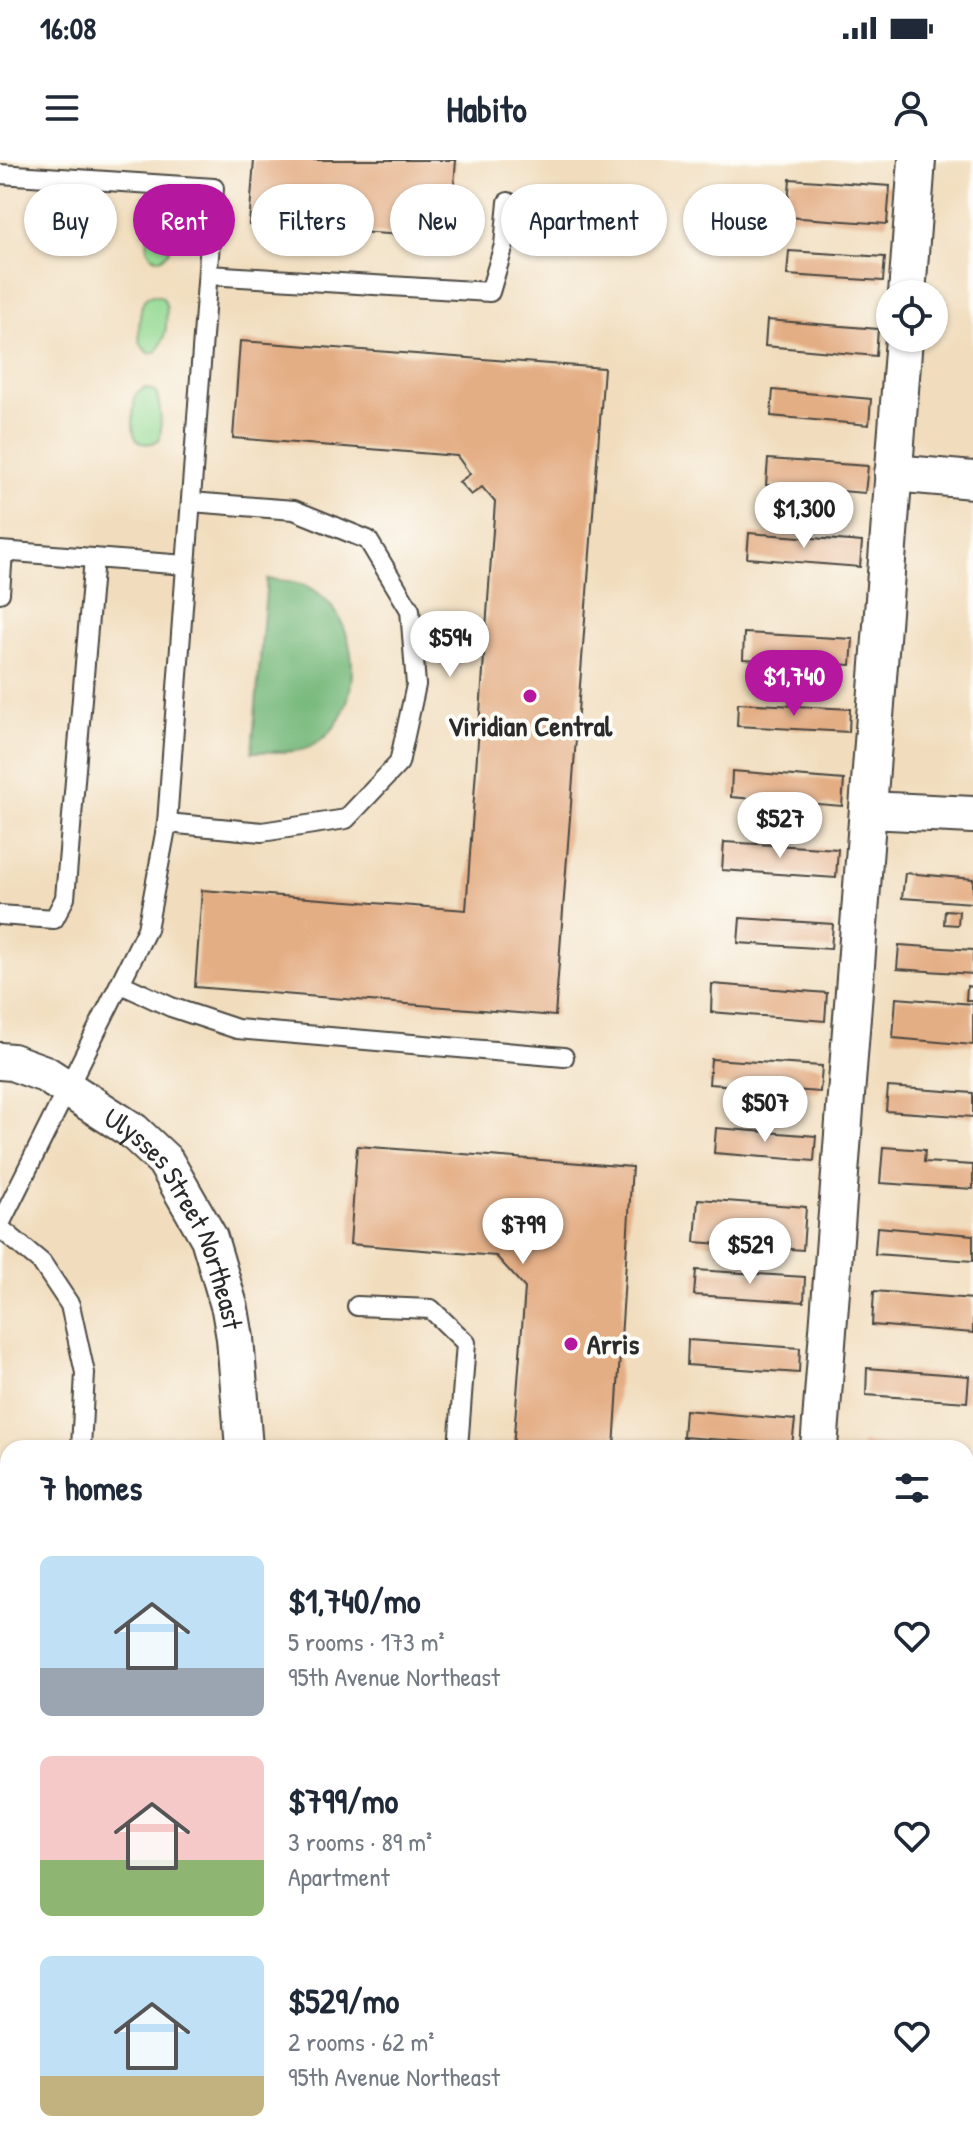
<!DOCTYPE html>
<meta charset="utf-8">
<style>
body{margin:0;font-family:"Patrick Hand",sans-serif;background:#f6f6f7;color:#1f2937;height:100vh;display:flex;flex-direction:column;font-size:30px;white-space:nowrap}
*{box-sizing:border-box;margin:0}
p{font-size:26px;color:#747a83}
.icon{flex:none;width:44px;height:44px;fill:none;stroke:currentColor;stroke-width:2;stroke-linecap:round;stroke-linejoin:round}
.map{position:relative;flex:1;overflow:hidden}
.drawer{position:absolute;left:0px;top:1280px;width:974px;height:714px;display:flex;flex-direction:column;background:#fff;border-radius:24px 24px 0 0;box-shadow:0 2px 6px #0004}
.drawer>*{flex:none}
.hud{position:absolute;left:24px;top:24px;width:926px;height:72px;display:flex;gap:16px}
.buttons{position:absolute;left:876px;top:120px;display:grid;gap:16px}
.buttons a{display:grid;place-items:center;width:72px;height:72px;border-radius:50%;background:#fff;box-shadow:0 2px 6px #0004;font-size:40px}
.price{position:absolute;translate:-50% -68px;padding:0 18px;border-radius:28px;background:#fff;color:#222;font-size:26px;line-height:52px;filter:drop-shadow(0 2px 4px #0008)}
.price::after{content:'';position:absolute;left:50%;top:48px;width:24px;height:18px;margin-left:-12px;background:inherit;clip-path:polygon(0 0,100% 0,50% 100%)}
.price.current{background:#b5179e;color:#fff}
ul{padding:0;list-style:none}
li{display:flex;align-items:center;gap:24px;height:200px;padding:0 40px}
li span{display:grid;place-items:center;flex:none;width:224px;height:160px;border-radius:12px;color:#555}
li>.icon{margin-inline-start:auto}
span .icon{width:96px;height:96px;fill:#fffc;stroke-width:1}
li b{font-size:34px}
h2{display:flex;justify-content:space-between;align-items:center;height:96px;padding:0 40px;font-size:34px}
.pill{padding:0 28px;border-radius:36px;background:#fff;box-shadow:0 2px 6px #0004;font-size:28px;line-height:72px}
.pill.current{background:#b5179e;color:#fff}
.status{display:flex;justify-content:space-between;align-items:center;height:56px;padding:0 40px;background:#fff;direction:ltr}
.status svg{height:22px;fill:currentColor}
header{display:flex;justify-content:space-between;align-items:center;height:104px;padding:0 40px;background:#fff;font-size:36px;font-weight:700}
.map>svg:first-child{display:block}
.green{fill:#94d992;stroke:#60825e;stroke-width:2}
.forest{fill:#77b97c;stroke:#517254;stroke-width:2}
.building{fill:#e4ae85}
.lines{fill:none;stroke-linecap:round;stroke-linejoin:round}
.lane-casing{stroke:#494641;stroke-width:22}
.street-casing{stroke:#494641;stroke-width:40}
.highway-casing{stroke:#494641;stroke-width:48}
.lane{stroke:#fff;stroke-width:18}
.street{stroke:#fff;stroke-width:36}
.highway{stroke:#f6be86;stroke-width:44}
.poi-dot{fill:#b5179e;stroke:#fdfcf7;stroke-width:3}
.labels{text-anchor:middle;stroke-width:8;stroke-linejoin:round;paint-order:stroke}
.poi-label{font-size:28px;font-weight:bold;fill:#2b2b2b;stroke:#fdfcf7}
.street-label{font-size:28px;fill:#2b2b2b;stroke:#fdfcf7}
</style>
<div class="status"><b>16:08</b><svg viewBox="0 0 49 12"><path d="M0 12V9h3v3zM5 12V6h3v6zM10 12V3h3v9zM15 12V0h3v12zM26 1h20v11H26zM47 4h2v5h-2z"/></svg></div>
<header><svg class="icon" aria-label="menu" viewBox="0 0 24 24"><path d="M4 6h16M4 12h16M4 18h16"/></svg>Habito<svg class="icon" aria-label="person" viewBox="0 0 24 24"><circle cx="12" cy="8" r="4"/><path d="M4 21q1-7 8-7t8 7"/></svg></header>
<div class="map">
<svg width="973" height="1993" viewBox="0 0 973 1993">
<rect width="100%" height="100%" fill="#fdfcf7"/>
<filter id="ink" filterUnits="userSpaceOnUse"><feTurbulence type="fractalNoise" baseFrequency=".0125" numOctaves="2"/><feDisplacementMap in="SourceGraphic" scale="16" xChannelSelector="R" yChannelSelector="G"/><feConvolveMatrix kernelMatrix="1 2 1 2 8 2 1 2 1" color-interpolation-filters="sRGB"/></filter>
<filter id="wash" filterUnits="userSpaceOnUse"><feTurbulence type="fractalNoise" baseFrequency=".006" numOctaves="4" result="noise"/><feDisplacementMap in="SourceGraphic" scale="32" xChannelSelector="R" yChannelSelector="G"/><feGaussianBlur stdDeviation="1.8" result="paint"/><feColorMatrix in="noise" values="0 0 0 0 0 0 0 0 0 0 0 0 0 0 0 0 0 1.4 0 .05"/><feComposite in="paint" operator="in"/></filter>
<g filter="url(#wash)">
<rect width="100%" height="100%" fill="#f1ddbd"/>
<g class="green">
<path d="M163 42C181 49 176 92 160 99L153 97 147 89 150 48Z"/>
<path d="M155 135 162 137C169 145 166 156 166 167 165 179 154 208 141 184 137 176 140 148 144 140 148 135 149 136 155 135Z"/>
<path d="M145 228 155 231C160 239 163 272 159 281 124 294 134 256 135 235Z"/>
<polygon points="601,1986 947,1986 973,1988 973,1993 600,1993"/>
</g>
<path class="forest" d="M267 419C279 420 292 420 304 425 365 450 370 562 307 588 292 594 268 591 252 592Z"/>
<g id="blocks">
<g class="building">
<polygon points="254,0 456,0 450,78 249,65"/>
<polygon points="790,19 890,26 887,64 787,57"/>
<polygon points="789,91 885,97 883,121 787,115"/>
<polygon points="767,160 878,169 876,196 765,186"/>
<polygon points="240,181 604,208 555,856 195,827 202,730 466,750 495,342 482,327 471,335 459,322 470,314 457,296 233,278"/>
<polygon points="773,230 871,239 869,265 771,256"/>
<polygon points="768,299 868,306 865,333 766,325"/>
<polygon points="749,373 862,382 860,407 747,398"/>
<polygon points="744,473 853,479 851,505 743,499"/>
<polygon points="738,543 850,549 849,572 737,566"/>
<polygon points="732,611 844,620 842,646 731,637"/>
<polygon points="724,682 838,689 836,718 722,710"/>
<polygon points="905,713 973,719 973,743 902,738"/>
<polygon points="945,750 959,751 958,765 944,764"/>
<polygon points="740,758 833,764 831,789 738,783"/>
<polygon points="899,785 973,790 973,814 897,809"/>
<polygon points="712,824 827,833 825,861 711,852"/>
<polygon points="967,826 973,827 973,840 966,840"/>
<polygon points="896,838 973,844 973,885 893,878"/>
<polygon points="711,899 822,906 820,932 709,924"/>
<polygon points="888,927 973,933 973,957 886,951"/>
<polygon points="716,968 816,976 814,1001 714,993"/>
<polygon points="357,986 632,1007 614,1288 513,1288 525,1128 496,1096 350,1084"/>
<polygon points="883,987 925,990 924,1002 973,1005 973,1029 880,1023"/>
<polygon points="698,1039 806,1047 803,1090 695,1082"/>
<polygon points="877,1067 973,1075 973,1101 875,1094"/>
<polygon points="696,1110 805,1117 804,1142 694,1135"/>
<polygon points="874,1131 973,1139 973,1173 872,1165"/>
<polygon points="688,1180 800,1188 799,1213 687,1205"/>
<polygon points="867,1208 969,1216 967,1242 866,1235"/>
<polygon points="685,1250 795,1260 792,1285 683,1277"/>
<polygon points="862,1283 894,1286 894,1288 861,1288"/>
</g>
</g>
</g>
<g filter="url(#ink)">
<use href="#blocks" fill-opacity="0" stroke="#494641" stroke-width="2"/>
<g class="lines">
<defs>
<g id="lane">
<polyline points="0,14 214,28 167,663 147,769 0,1064"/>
<polyline points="208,115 490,132 504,85 508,42"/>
<polyline points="0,391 186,405"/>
<polyline points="0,433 3,392"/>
<polyline points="167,663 262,672 346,659 399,603 416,525 410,450 368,380 294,350 191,342"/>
<polyline points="0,755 54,759 65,738 94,398"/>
<polyline points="121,824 171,847 237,869 564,897"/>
<polyline points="0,1068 42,1103 70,1145 85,1213 81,1288"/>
<polyline points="357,1146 431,1149 466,1183 458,1288"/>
<polyline points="0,1465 8,1465"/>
</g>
<g id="street">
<polyline points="907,134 917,0"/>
<polyline points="893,313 973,320"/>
<polyline points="868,650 973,655"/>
<path id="s1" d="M0 901 12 902 45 914 133 971 165 1001 209 1078 230 1149 235 1178 244 1288"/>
<polyline points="819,1288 904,178"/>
<polyline points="966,1585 973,1586"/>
</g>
<g id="highway">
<polyline points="0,1661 8,1662"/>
<polyline points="966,1725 973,1725"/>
<polyline points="0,1817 8,1817"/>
<polyline points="966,1883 973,1883"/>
</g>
</defs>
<use href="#lane" class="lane-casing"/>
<use href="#street" class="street-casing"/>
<use href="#highway" class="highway-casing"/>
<use href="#lane" class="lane"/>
<use href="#street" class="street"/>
<use href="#highway" class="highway"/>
</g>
</g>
<g class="poi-dot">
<circle cx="530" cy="536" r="8"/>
<circle cx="571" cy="1184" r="8"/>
</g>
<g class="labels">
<g class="poi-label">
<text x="530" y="576">Viridian Central</text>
<text x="587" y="1194" text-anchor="start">Arris</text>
</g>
<g class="street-label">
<text dy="10" stroke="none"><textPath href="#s1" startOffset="250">Ulysses Street Northeast</textPath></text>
</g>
</g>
</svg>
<div class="buttons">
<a><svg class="icon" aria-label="locate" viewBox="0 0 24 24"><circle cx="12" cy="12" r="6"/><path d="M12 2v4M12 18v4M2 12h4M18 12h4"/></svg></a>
</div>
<b class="price" style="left:804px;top:390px">$1,300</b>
<b class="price" style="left:450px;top:519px">$594</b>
<b class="price current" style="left:794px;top:558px">$1,740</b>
<b class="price" style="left:780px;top:700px">$527</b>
<b class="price" style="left:765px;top:984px">$507</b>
<b class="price" style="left:523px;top:1106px">$799</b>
<b class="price" style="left:750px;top:1126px">$529</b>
<div class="hud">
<a class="pill">Buy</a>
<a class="pill current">Rent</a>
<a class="pill">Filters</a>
<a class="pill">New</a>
<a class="pill">Apartment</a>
<a class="pill">House</a>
</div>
<section class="drawer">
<h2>7 homes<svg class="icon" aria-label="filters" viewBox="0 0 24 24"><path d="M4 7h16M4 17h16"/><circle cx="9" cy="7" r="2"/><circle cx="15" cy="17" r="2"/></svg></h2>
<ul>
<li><span style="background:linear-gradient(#bfe0f5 70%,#9aa5b1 0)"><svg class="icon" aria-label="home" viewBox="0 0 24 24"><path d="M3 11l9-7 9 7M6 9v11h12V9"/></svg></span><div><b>$1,740/mo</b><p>5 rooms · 173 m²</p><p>95th Avenue Northeast</p></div><svg class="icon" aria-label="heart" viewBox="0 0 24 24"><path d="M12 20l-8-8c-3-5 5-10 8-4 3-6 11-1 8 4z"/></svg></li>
<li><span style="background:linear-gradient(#f6c9c9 65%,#8fb573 0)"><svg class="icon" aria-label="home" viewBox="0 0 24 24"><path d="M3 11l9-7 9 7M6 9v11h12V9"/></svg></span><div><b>$799/mo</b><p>3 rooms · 89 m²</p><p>Apartment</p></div><svg class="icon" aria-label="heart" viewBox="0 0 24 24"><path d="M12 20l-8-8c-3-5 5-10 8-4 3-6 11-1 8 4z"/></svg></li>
<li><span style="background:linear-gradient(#bfe0f5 75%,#c2b280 0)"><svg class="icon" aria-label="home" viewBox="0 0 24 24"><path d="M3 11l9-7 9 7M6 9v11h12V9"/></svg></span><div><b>$529/mo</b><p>2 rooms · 62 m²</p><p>95th Avenue Northeast</p></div><svg class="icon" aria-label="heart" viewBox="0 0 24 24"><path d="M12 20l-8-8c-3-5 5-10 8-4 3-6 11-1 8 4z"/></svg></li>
</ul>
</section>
</div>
